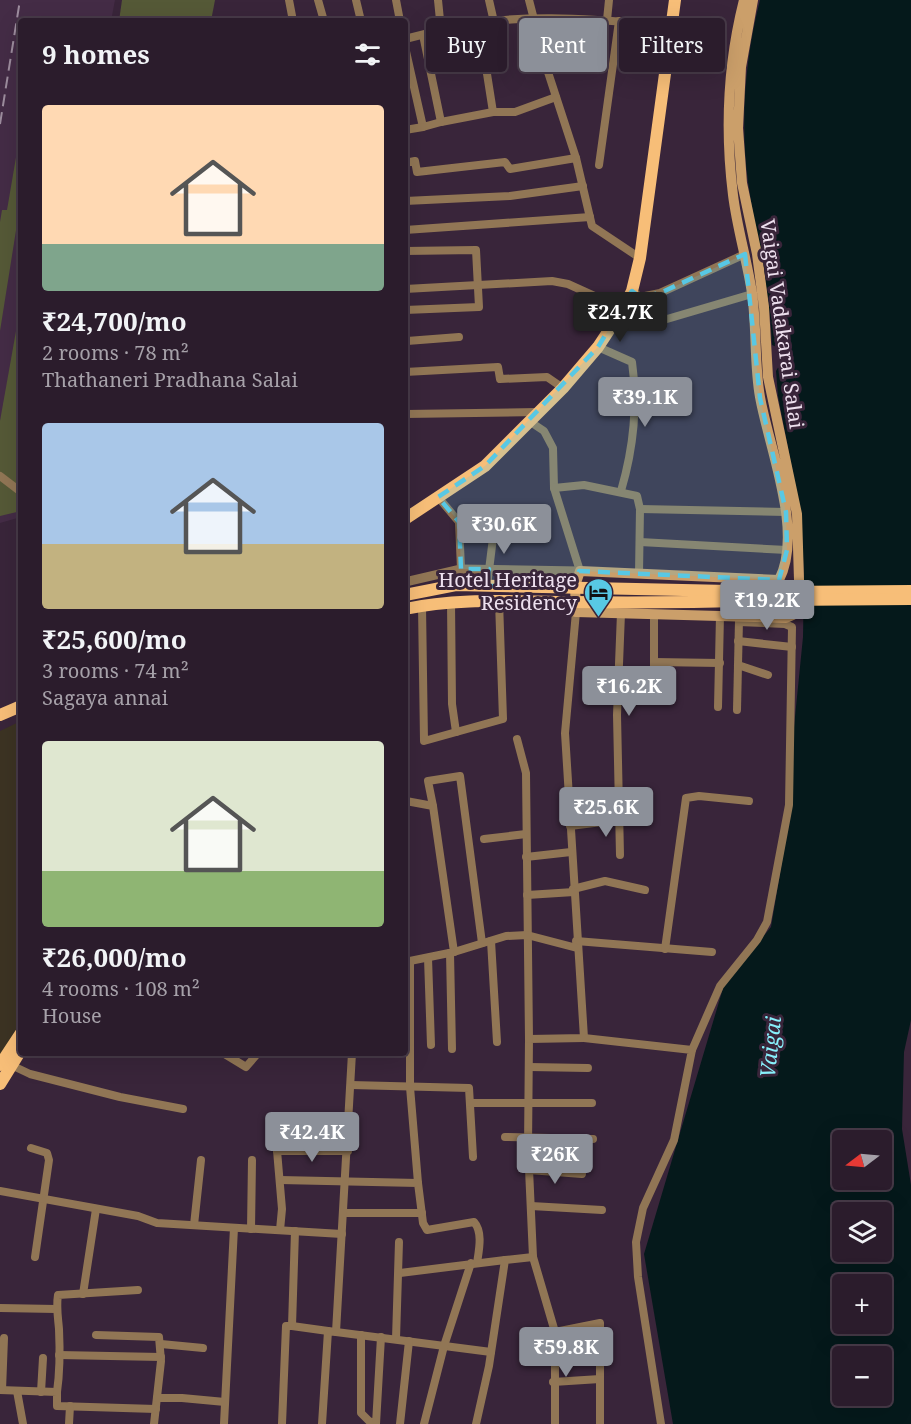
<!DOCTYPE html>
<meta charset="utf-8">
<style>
body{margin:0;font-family:"Noto Serif",serif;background:#332534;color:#f1f3f6;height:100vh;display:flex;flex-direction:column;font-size:22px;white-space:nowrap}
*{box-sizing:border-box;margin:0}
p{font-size:20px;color:#a6a1a9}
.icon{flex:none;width:33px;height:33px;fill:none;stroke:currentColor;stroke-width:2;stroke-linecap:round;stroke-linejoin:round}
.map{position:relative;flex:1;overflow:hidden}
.side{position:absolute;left:18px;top:18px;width:390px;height:1038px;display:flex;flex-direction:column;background:#2b1c2c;border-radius:6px;box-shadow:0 6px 24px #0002,0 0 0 2px #473a48}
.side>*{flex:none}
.banner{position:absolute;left:426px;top:18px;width:394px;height:54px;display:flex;gap:12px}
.needle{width:39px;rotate:254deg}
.buttons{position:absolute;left:832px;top:1130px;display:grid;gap:12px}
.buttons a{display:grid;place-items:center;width:60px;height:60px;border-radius:6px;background:#2b1c2c;box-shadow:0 6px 24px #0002,0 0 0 2px #473a48;font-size:30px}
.price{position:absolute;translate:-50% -51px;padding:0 14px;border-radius:6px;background:#8c9099;color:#fff;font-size:20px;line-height:39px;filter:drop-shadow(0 2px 3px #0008)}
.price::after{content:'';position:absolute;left:50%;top:36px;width:18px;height:14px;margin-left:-9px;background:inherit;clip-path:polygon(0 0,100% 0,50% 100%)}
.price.on{background:#222;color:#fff}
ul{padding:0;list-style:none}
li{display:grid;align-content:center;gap:12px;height:318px;padding:0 24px}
li span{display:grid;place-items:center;height:186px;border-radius:6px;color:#555}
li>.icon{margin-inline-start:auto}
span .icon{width:108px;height:108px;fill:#fffc;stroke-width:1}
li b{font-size:26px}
h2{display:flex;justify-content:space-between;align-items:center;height:72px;padding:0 24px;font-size:26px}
.tag{padding:0 21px;border-radius:6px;background:#2b1c2c;box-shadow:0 6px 24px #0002,0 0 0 2px #473a48;font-size:21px;line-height:54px}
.tag.on{background:#8c9099;color:#fff}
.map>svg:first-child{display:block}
.built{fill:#442c46}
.education{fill:#3c3323}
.green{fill:#555937}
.water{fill:#05191b;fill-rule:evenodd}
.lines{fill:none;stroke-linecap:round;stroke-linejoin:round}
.minor{stroke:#917655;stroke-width:8}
.tertiary{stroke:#917655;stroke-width:9}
.secondary{stroke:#cb9f6a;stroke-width:10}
.primary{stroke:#f7be78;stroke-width:12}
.rail{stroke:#9d8d9e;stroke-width:2;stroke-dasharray:12 6;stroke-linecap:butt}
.primary-bridge{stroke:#f7be78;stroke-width:12}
.marked{fill:#58c8e4;fill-opacity:0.2;stroke:#58c8e4;stroke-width:4.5;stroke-dasharray:12 8;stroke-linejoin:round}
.labels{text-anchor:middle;stroke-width:6;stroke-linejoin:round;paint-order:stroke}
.street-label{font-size:20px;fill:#ede0ee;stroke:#39253a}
.poi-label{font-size:20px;fill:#ede0ee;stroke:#39253a;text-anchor:end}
.water-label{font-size:21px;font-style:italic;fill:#88f0fc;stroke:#39253a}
</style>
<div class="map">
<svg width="911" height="1424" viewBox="0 0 911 1424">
<rect width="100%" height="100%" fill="#39253a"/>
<polygon class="built" points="0,0 115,0 111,21 21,21 21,517 0,523"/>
<polygon class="education" points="21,721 21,1024 0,1056 0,731"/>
<g class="green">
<polygon points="122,0 215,0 211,21 119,21"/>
<polygon points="21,128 21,199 0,331 0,222 2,210 7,210"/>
<polygon points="21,303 21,511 0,516 0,421"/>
</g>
<path class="water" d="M760 0H911V1020L904 1052 902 1129 911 1185V1424H673L644 1254 724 985 771 927 792 802 791 757 803 637 804 577 801 515 778 396 776 371 779 366V348L772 345C770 289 756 237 748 182 740 121 745 59 760 0ZM843 1140H882V1179H843ZM843 1212H882V1251H843ZM843 1284H882V1323H843ZM843 1356H882V1395H843Z"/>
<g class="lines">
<g class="minor">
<polyline points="289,0 293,21"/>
<polyline points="318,0 324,21"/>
<polyline points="356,0 361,21"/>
<polyline points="396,0 400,21"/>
<polyline points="489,0 494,22"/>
<polyline points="529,0 546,66 576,158"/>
<polyline points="607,20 609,0"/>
<polyline points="479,23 493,112 515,112 556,97"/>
<path d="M441 30C518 11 594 19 671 26"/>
<polyline points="423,35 441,122 493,112"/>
<polyline points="405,39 441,30 438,0"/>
<polyline points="405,47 423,127 441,122"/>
<polyline points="405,130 423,127"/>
<polyline points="405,163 415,161 417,172 505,162 510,169 576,158 592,226 640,258"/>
<polyline points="599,165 619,21"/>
<polyline points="405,201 510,196 583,186"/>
<polyline points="405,230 590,217"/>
<polyline points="405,251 476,250 479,307 405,310"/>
<polyline points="405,289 552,281 568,284 623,309 667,319 752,294"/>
<polyline points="632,291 640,297 660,293 745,254"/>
<polyline points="405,341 405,310"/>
<polyline points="407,341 459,337"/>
<path d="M598 347 632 362C638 405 633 450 621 491"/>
<polyline points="405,372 498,367 500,379 547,377 563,388"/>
<polyline points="405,414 538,412"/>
<polyline points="529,421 544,431 553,448 554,488 580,571"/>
<polyline points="0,476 21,492"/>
<polyline points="554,488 584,485 637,496 640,509 639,573"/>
<polyline points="438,497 459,522 461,569"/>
<polyline points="640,509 786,512"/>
<polyline points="640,542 787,550"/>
<polyline points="487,586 495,522"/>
<polyline points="451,602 452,704 456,732"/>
<polyline points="422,606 424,741 503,719 499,601"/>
<polyline points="576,612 565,733 584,1038 529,1039 528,1147 533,1257 555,1332 600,1323 600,1424"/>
<polyline points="738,641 792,647"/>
<polyline points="654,662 720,663"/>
<polyline points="738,665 768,675"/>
<polyline points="654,687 654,614"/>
<polyline points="718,707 720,615"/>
<polyline points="737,710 739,620"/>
<polyline points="517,739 526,773 529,1039"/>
<polyline points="405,797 406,801 433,806 454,952 405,962"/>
<polyline points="433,806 428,781 460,776 482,943"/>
<polyline points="570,826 618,820"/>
<polyline points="484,839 526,834"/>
<polyline points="620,855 617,715 621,613"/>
<polyline points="526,857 571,852"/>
<polyline points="573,889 605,881 645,890"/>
<polyline points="527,895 574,892"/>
<polyline points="491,941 497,1042"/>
<polyline points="576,941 712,952"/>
<polyline points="665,949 686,798 699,796 749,801"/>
<polyline points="454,952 506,936 527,935 577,948"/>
<polyline points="450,953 452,1049"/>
<polyline points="428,958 431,1045"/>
<polyline points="410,962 410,1087 418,1183"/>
<polyline points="584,1038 692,1050 674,1140 643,1208 636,1242 638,1277 661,1424"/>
<polyline points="692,1050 720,986 757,940 767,922 789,805 792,627 785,624 739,622"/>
<polyline points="223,1053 246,1067 258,1053"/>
<polyline points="11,1065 30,1074 120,1097 183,1109"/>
<polyline points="529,1067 588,1068"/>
<polyline points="351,1085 469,1088 473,1157"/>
<polyline points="470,1103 592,1103"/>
<polyline points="275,1127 282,1209 280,1230"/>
<polyline points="505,1137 593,1139"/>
<polyline points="31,1148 47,1153 49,1160 35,1257"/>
<polyline points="277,1151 348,1151"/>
<polyline points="529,1170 582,1174"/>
<path d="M280 1180 418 1183 423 1223 427 1230 474 1222C483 1232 479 1250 477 1263"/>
<polyline points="0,1191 138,1216 157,1223 342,1234"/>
<polyline points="531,1206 602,1210"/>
<polyline points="344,1213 422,1213"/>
<polyline points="194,1225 201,1160"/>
<polyline points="251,1229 252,1160"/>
<polyline points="295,1231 292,1326 328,1331"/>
<polyline points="400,1273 505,1260"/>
<polyline points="83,1294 96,1209"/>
<polyline points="0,1308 56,1309"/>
<polyline points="336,1332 491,1352"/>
<polyline points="96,1335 159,1337 161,1361 154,1424"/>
<polyline points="361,1335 361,1413 369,1421 376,1423"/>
<polyline points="396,1339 399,1242"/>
<polyline points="161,1344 203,1348"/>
<polyline points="553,1352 599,1362"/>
<polyline points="59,1355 161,1357"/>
<polyline points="553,1382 600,1379"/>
<polyline points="0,1390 57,1392 57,1406 156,1409"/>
<polyline points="2,1390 4,1338"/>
<polyline points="17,1391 23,1424"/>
<polyline points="41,1392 43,1358"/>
<path d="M57 1392C60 1371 60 1350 59 1329 58 1317 56 1307 58 1295L138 1290"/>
<polyline points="157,1398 182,1398 225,1402"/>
<polyline points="69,1424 70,1406"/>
<polyline points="224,1424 234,1228"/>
<polyline points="282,1424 286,1326 292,1326"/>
<polyline points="322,1424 328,1331 336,1332 352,1053"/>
<polyline points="376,1424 381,1337"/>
<polyline points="400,1424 409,1341"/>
<polyline points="424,1424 444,1346 471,1263"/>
<polyline points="476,1424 489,1366 505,1260 533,1257"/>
<polyline points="555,1424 555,1332"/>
</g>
<polyline class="tertiary" points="405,582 461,569 580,571"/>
<path class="secondary" d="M744 0C728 63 725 130 733 195 737 228 747 260 752 293 757 328 754 363 760 397 769 448 804 532 779 580L580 571 575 586 576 612 786 618 793 615 799 580 797 514 768 377 764 307 757 254 742 183 738 128 741 67 753 0"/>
<g class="primary">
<polyline points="405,519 485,466 563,388 598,347 623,309 632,291 640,258 675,0"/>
<polyline points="405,595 456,585 778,592"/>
<path d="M405 609C460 597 517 602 573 602 641 603 710 602 778 600"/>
<polyline points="0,715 21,706"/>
<polyline points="0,1065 21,1033"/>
<polyline points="0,1084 21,1050"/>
</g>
<polyline class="rail" points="0,124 20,0"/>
<g class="primary-bridge">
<polyline points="778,592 911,591"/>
<polyline points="778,600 911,599"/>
</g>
</g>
<path class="marked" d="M745 254 760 398 786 512 787 550 779 580 579 571 575 586H487L489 569H461L459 522 438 497 485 466 598 347 632 291 640 297 660 293Z"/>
<defs>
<symbol id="hotel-pin" viewBox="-11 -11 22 30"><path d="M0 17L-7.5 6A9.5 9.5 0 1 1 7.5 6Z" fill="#58c8e4" stroke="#39253a"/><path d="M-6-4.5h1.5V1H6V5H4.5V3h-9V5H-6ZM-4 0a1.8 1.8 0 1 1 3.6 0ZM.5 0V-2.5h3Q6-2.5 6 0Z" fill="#111"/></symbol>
</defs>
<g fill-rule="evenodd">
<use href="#hotel-pin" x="582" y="576" width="33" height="45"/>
</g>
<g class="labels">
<g class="street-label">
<text transform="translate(782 324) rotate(82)" y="7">Vaigai Vadakarai Salai</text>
</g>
<g class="poi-label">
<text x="577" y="587">Hotel Heritage<tspan x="577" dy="23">Residency</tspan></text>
</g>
<g class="water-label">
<text transform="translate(771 1047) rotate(-84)" y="7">Vaigai</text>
</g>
</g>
</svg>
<div class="buttons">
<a><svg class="needle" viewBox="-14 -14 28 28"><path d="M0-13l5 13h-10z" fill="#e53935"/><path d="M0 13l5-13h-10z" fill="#a6a1a9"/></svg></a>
<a><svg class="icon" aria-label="layers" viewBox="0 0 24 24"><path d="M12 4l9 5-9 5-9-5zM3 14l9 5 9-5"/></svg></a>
<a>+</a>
<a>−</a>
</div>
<b class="price on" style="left:620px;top:343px">₹24.7K</b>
<b class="price" style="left:645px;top:428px">₹39.1K</b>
<b class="price" style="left:504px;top:555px">₹30.6K</b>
<b class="price" style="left:767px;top:631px">₹19.2K</b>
<b class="price" style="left:629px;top:717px">₹16.2K</b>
<b class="price" style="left:606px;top:838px">₹25.6K</b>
<b class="price" style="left:312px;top:1163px">₹42.4K</b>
<b class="price" style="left:555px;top:1185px">₹26K</b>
<b class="price" style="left:566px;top:1378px">₹59.8K</b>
<div class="banner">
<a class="tag">Buy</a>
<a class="tag on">Rent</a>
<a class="tag">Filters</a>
</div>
<section class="side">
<h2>9 homes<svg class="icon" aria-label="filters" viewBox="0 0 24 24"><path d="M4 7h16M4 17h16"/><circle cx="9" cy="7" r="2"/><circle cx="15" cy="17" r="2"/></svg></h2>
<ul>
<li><span style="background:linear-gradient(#ffd9b3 75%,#7fa58c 0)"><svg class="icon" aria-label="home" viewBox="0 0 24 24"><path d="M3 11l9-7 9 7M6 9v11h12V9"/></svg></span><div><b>₹24,700/mo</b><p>2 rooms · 78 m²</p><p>Thathaneri Pradhana Salai</p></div></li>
<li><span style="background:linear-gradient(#a9c7e8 65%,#c2b280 0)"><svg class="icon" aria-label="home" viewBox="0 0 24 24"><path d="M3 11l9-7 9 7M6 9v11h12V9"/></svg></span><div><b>₹25,600/mo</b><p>3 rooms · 74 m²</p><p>Sagaya annai</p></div></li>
<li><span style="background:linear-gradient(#dfe7d0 70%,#8fb573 0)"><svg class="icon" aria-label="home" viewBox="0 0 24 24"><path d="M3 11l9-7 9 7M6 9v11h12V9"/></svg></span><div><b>₹26,000/mo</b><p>4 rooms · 108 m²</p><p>House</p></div></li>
</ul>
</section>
</div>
